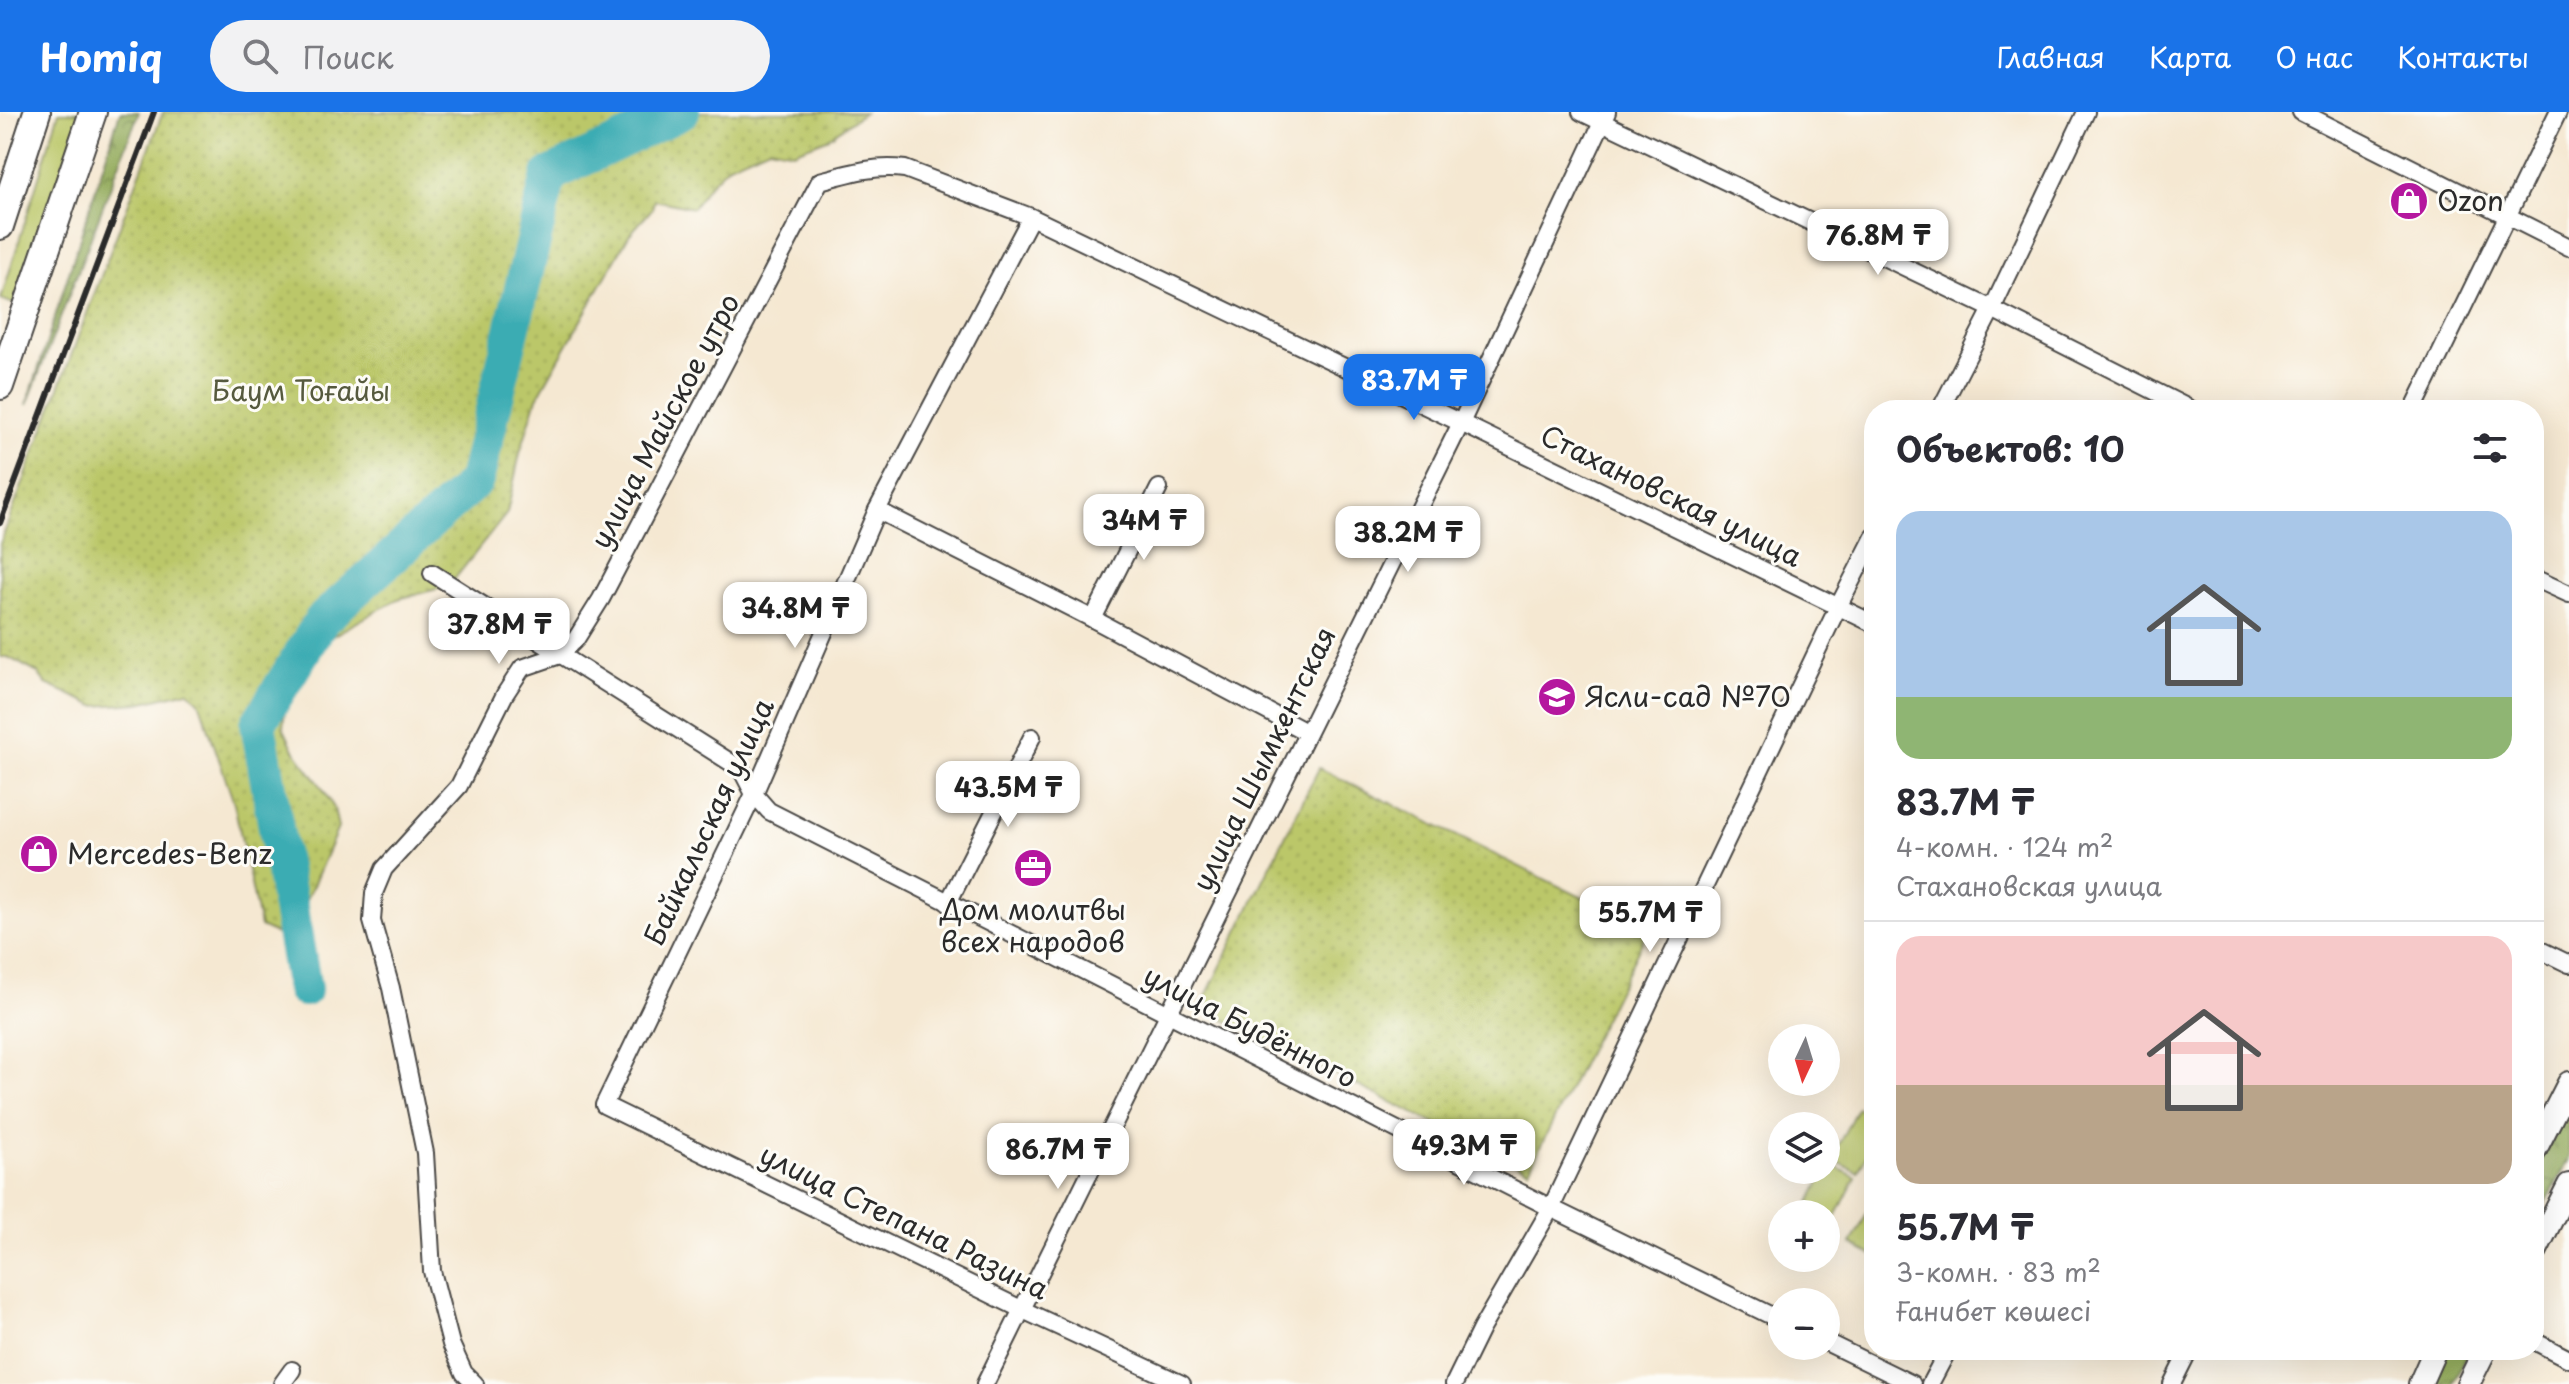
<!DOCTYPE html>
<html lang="ru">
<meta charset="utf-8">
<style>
body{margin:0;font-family:"Playpen Sans",sans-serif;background:#f2f2f3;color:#2b2b33;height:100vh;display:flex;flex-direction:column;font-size:30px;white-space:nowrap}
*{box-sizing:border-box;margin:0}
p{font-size:26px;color:#7c7c81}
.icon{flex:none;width:44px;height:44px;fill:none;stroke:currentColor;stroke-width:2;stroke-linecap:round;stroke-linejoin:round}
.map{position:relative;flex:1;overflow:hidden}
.panel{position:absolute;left:1864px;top:288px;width:680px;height:960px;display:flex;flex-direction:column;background:#fff;border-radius:32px;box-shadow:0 8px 32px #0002}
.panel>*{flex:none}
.needle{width:52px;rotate:184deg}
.buttons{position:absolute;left:1768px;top:912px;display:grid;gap:16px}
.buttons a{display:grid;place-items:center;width:72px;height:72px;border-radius:50%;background:#fff;box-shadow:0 8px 32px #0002;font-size:40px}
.price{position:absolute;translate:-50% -68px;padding:0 18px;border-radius:16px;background:#fff;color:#222;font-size:26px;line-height:52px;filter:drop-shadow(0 2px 4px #0008)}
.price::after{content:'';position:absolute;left:50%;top:48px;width:24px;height:18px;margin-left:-12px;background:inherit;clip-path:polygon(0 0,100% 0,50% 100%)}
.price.active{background:#1a73e8;color:#fff}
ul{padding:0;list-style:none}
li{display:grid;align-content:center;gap:16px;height:424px;padding:0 32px}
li+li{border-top:2px solid #e1e1e2}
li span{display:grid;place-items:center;height:248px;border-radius:24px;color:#555}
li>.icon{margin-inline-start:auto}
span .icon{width:144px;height:144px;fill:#fffc;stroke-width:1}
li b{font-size:34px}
h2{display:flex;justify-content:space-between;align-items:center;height:96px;padding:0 32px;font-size:34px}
header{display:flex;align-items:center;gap:48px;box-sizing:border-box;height:112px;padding:0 40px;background:#1a73e8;color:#fff}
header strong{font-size:38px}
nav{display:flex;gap:44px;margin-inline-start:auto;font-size:28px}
.search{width:560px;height:72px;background:#f2f2f3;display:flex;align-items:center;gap:20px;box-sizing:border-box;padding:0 28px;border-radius:44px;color:#7c7c81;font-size:30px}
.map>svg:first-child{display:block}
.grass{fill:#bbc769;stroke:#73794a;stroke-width:2}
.forest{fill:url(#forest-crowns);stroke:#606c44;stroke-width:2}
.park{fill:url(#park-dots);stroke:#73794a;stroke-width:2}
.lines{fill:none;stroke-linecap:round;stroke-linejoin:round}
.river{stroke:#3aacb3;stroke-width:36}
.street-casing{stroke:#494744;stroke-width:20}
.secondary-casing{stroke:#494744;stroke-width:26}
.primary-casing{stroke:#494744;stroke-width:30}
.street{stroke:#fff;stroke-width:16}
.secondary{stroke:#fff;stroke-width:22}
.primary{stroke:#fff;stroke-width:26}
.rail{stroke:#2b2b2b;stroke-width:6}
.labels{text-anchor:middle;stroke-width:6;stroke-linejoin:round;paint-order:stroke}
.poi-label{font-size:28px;fill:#2b2b2b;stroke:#fdfcf7;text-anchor:start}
.park-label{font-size:28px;fill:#565a3e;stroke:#fdfcf7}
.street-label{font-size:28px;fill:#2b2b2b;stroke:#fdfcf7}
</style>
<header>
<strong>Homiq</strong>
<div class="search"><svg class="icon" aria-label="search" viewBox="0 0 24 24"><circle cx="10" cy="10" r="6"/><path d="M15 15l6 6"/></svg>Поиск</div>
<nav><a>Главная</a><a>Карта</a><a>О нас</a><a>Контакты</a></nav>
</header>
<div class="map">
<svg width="2569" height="1272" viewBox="0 0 2569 1272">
<defs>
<pattern id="forest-crowns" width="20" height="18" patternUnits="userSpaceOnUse" patternTransform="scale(2)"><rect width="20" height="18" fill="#94ac5d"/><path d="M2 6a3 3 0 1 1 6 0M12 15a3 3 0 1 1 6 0" fill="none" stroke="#798c4d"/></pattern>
<pattern id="park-dots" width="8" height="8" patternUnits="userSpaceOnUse" patternTransform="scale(2)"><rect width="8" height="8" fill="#bbc769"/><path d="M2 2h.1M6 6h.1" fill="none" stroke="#a1ab5b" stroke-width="1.8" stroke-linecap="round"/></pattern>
</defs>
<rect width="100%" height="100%" fill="#fdfcf7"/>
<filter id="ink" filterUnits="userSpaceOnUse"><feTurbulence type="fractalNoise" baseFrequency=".0125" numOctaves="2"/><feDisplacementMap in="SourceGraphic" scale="16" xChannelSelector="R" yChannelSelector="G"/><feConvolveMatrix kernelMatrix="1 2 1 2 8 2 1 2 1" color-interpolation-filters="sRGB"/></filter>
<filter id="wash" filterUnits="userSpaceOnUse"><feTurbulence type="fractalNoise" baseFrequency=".006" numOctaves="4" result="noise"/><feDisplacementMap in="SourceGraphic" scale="32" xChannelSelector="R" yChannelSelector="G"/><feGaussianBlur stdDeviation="1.8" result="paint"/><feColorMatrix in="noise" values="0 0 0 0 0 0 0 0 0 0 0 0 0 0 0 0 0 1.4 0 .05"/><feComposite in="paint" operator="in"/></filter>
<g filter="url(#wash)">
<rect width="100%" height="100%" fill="#f5e8d2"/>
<g class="grass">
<polygon points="59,0 81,0 18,194 1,187"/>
<polygon points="1857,996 1874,1005 1874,1028 1858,1060 1831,1047"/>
<polygon points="1829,1052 1856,1065 1826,1124 1826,1102 1804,1102"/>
<polygon points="1874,1087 1874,1144 1851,1132"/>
</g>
<g class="forest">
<polygon points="120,0 139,0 27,293"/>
<polygon points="2569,994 2569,1047 2534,1114 2534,1062"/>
<polygon points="2446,1238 2469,1238 2453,1272 2429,1272"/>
</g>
<g class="park">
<polygon points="163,0 864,0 827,27 793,40 769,35 729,53 710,72 693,96 654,88 652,97 629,123 537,286 520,341 507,401 449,474 398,487 331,525 302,549 287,580 283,615 294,638 321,674 334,696 338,716 311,778 298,801 291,829 260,815 234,691 199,589 188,579 139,591 95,594 46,572 38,561 8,545 0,545 0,432"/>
<polygon points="1319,656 1648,818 1529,1058 1200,896"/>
</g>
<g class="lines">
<polyline class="river" points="304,877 258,612 322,508 476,369 549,63 682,0"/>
</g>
</g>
<g filter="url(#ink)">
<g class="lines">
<defs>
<g id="street">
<polyline points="1581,0 1992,197 2192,298"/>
<polyline points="2301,0 2569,135"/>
<polyline points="1031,105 877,398 754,682 604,993 1023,1198 1182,1272"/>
<polyline points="1940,298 1992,197 2086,0"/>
<polyline points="2413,298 2558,0"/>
<polyline points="877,398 1093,507 1306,620"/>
<polyline points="432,461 741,657 754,682 769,699 1551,1096 1782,1209"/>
<polyline points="2534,466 2569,482"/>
<polyline points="1093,507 1159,376"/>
<polyline points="948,791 1032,625"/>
<polyline points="2534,835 2569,852"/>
<polyline points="2534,1229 2569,1247"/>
<polyline points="1826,1230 1912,1272"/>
<polyline points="282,1272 292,1258"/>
<path d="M475 1272 464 1261 451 1232 432 1159 425 1041 391 876 372 809 374 781 384 757 459 674 505 582 522 556 560 543 576 527 601 487 820 69C849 61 875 53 905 57L1031 105 1461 311 1874 512"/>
<polyline points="985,1272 1461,311 1607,0"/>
<polyline points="1454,1272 1481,1217 1551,1096 1838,495 1874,425"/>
<polyline points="1930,1272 1948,1238"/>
<polyline points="2172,1272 2189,1238"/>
</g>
<g id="secondary">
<polyline points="2534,1040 2569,971"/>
<polyline points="2534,1142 2569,1073"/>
<polyline points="2420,1272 2435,1238"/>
<polyline points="2468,1272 2485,1238"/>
</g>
<g id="primary">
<polyline points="0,114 37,0"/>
<polyline points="0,274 93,0"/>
</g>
</defs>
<use href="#street" class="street-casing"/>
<use href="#secondary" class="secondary-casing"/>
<use href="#primary" class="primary-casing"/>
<use href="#street" class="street"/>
<use href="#secondary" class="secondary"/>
<use href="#primary" class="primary"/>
<polyline class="rail" points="0,411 154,0"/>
</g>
</g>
<defs>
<symbol id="shop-disc" viewBox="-11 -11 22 22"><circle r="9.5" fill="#b5179e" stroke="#fdfcf7"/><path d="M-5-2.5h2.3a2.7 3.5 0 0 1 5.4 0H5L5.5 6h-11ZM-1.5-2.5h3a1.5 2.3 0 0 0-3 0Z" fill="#fff"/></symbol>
<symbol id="school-disc" viewBox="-11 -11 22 22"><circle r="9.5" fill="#b5179e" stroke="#fdfcf7"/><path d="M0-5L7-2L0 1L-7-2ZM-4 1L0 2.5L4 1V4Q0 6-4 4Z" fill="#fff"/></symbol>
<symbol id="office-disc" viewBox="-11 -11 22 22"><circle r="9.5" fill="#b5179e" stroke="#fdfcf7"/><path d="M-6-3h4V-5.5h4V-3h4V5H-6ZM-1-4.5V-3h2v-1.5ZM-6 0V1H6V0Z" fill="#fff"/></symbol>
</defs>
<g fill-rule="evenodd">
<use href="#shop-disc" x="2387" y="67" width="44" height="44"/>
<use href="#school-disc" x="1535" y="563" width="44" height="44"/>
<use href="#shop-disc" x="17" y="720" width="44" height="44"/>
<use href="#office-disc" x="1011" y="734" width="44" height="44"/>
</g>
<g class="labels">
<g class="poi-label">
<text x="2437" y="99">Ozon</text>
<text x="1585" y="595">Ясли-сад №70</text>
<text x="67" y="752">Mercedes-Benz</text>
<text x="1033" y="808" text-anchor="middle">Дом молитвы<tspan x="1033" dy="32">всех народов</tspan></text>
</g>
<g class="park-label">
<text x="301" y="289">Баум Тоғайы</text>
</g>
<g class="street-label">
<text transform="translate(665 309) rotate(-62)" y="10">улица Майское утро</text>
<text transform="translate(1671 384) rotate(26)" y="10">Стахановская улица</text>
<text transform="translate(1264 647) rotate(-64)" y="10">улица Шымкентская</text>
<text transform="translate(709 710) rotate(-65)" y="10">Байкальская улица</text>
<text transform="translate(1250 915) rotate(27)" y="10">улица Будённого</text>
<text transform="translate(904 1110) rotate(26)" y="10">улица Степана Разина</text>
</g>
</g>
</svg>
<div class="buttons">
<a><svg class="needle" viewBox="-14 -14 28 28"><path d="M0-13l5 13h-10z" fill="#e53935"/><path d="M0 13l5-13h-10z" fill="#7c7c81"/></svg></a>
<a><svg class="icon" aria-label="layers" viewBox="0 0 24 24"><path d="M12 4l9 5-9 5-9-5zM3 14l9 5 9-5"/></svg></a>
<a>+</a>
<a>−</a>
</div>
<b class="price" style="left:1878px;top:165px">76.8M ₸</b>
<b class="price active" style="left:1414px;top:310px">83.7M ₸</b>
<b class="price" style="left:1144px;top:450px">34M ₸</b>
<b class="price" style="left:1408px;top:462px">38.2M ₸</b>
<b class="price" style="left:795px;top:538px">34.8M ₸</b>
<b class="price" style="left:499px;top:554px">37.8M ₸</b>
<b class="price" style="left:1008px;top:717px">43.5M ₸</b>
<b class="price" style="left:1650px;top:842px">55.7M ₸</b>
<b class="price" style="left:1464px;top:1075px">49.3M ₸</b>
<b class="price" style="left:1058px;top:1079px">86.7M ₸</b>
<section class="panel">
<h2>Объектов: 10<svg class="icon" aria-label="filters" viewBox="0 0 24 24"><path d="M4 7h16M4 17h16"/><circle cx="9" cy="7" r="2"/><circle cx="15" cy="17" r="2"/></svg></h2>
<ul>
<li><span style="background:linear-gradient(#a9c7e8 75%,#8fb573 0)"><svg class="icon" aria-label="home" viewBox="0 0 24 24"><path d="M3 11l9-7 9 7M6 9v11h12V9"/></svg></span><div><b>83.7M ₸</b><p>4-комн. · 124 m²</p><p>Стахановская улица</p></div></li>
<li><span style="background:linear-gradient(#f6c9c9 60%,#b9a48a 0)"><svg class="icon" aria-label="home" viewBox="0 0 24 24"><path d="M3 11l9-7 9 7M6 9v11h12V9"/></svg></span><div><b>55.7M ₸</b><p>3-комн. · 83 m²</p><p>Ғанибет көшесі</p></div></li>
</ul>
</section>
</div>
